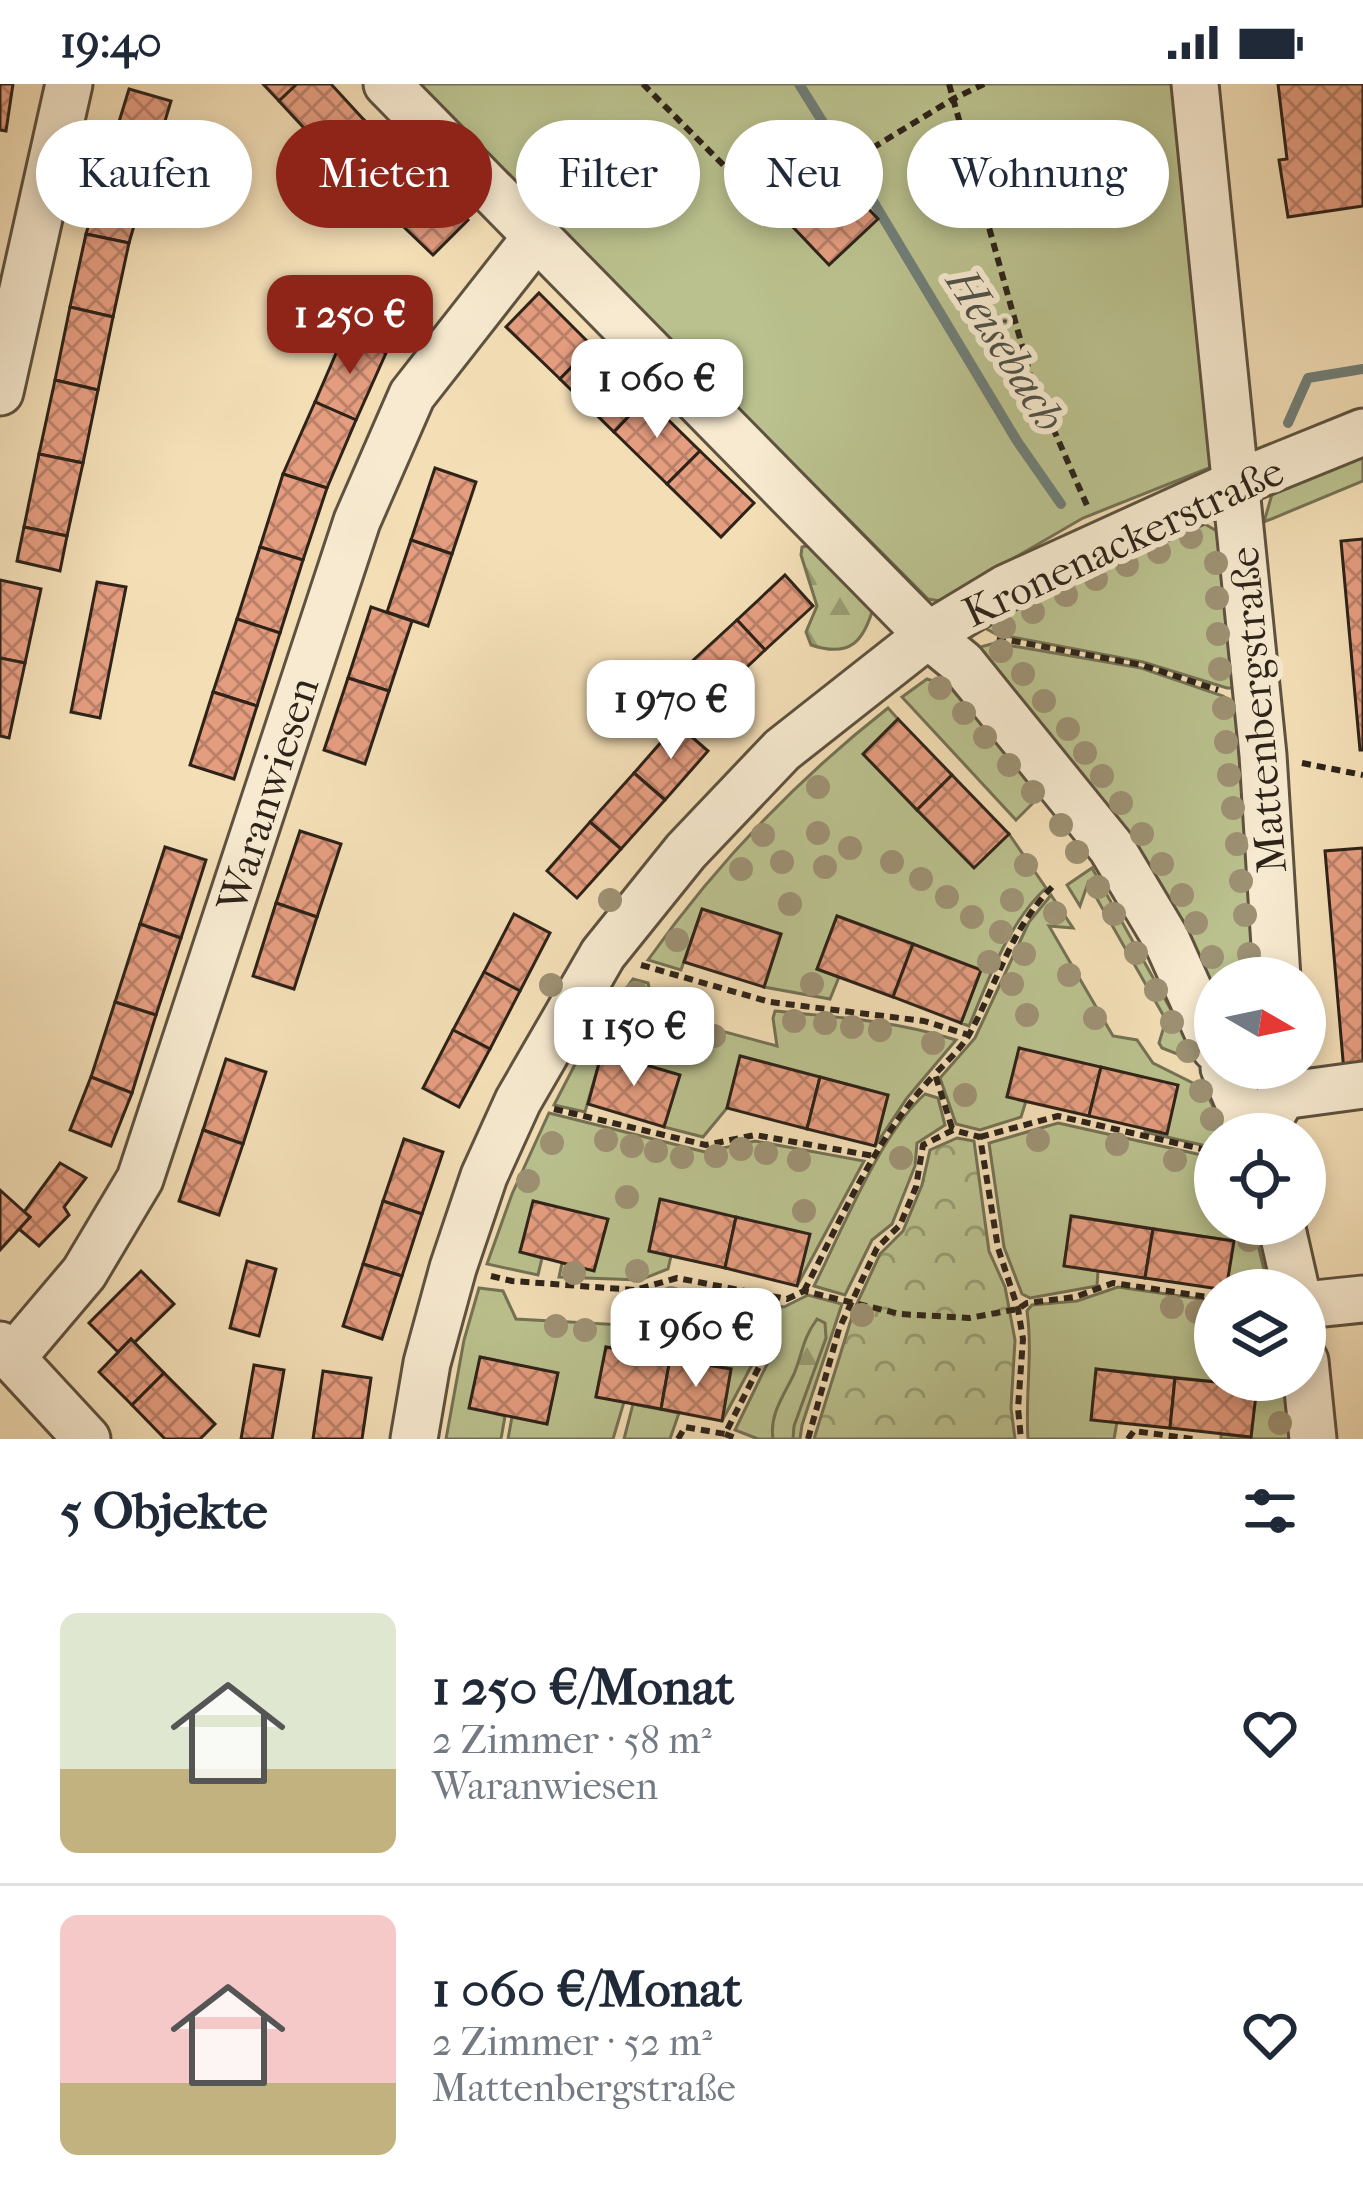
<!DOCTYPE html>
<html lang="de">
<meta charset="utf-8">
<style>
body{margin:0;font-family:"IM FELL French Canon",serif;background:#f2f2f3;color:#1f2937;height:100vh;display:flex;flex-direction:column;font-size:45px;white-space:nowrap}
*{box-sizing:border-box;margin:0}
p{font-size:39px;color:#747a83}
.icon{flex:none;width:66px;height:66px;fill:none;stroke:currentColor;stroke-width:2;stroke-linecap:round;stroke-linejoin:round}
.map{position:relative;height:1355px;overflow:hidden}
.sheet{display:flex;flex-direction:column;background:#fff;flex:1}
.sheet>*{flex:none}
.top-card{position:absolute;left:36px;top:36px;width:1293px;height:108px;display:flex;gap:24px}
.needle{width:78px;rotate:99deg}
.buttons{position:absolute;left:1194px;top:873px;display:grid;gap:24px}
.buttons a{display:grid;place-items:center;width:132px;height:132px;border-radius:50%;background:#fff;box-shadow:0 6px 18px #0003;font-size:60px}
.price{position:absolute;translate:-50% -102px;padding:0 27px;border-radius:24px;background:#fff;color:#222;font-size:39px;line-height:78px;filter:drop-shadow(0 3px 6px #0008)}
.price::after{content:'';position:absolute;left:50%;top:72px;width:36px;height:27px;margin-left:-18px;background:inherit;clip-path:polygon(0 0,100% 0,50% 100%)}
.price.selected{background:#8f2418;color:#fff}
ul{padding:0;list-style:none}
li{display:flex;align-items:center;gap:36px;height:300px;padding:0 60px}
li+li{border-top:3px solid #e0e1e3}
li span{display:grid;place-items:center;flex:none;width:336px;height:240px;border-radius:18px;color:#555}
li>.icon{margin-inline-start:auto}
span .icon{width:144px;height:144px;fill:#fffc;stroke-width:1}
li b{font-size:51px}
h2{display:flex;justify-content:space-between;align-items:center;height:144px;padding:0 60px;font-size:51px}
.chip{padding:0 42px;border-radius:54px;background:#fff;box-shadow:0 6px 18px #0003;font-size:42px;line-height:108px}
.chip.selected{background:#8f2418;color:#fff}
.status{display:flex;justify-content:space-between;align-items:center;height:84px;padding:0 60px;background:#fff;direction:ltr}
.status svg{height:33px;fill:currentColor}
.map>svg:first-child{display:block}
.green{fill:#bac18e;stroke:#747254;stroke-width:3}
.forest{fill:url(#forest-firs);stroke:#747254;stroke-width:3}
.park{fill:url(#park-crowns);stroke:#747254;stroke-width:3}
.lines{fill:none;stroke-linecap:round;stroke-linejoin:round}
.stream{stroke:#707e77;stroke-width:10}
.building{fill:url(#building-cross-hatch);stroke:#2d2319;stroke-width:3}
.minor-casing{stroke:#5e5240;stroke-width:51}
.path{stroke:#2d2319;stroke-width:6;stroke-dasharray:9 6;stroke-linecap:butt}
.minor{stroke:#f7ead0;stroke-width:45}
.tree{fill:#9d9173}
.labels{text-anchor:middle;stroke-width:12;stroke-linejoin:round;paint-order:stroke}
.street-label{font-size:42px;fill:#2d2319;stroke:#f7ead0}
.water-label{font-size:45px;font-style:italic;fill:#4f5148;stroke:#f7ead0}
</style>
<div class="status"><b>19:40</b><svg viewBox="0 0 49 12"><path d="M0 12V9h3v3zM5 12V6h3v6zM10 12V3h3v9zM15 12V0h3v12zM26 1h20v11H26zM47 4h2v5h-2z"/></svg></div>
<div class="map">
<svg width="1363" height="1355" viewBox="0 0 1363 1355">
<defs>
<pattern id="forest-firs" width="22" height="20" patternUnits="userSpaceOnUse" patternTransform="scale(3)"><rect width="22" height="20" fill="#bac18e"/><path d="M5 1l3.5 6h-7zM16 11l3.5 6h-7z" fill="#989c73"/></pattern>
<pattern id="park-crowns" width="20" height="18" patternUnits="userSpaceOnUse" patternTransform="scale(3)"><rect width="20" height="18" fill="#bac18e"/><path d="M2 6a3 3 0 1 1 6 0M12 15a3 3 0 1 1 6 0" fill="none" stroke="#989c73"/></pattern>
<pattern id="building-cross-hatch" width="8" height="8" patternUnits="userSpaceOnUse" patternTransform="scale(3)"><rect width="8" height="8" fill="#e59d80"/><path d="M0 0l8 8M0 8l8-8" fill="none" stroke="#ba8068"/></pattern>
</defs>
<rect width="100%" height="100%" fill="#f3deb6"/>
<filter id="stains"><feTurbulence type="fractalNoise" baseFrequency=".00167" numOctaves="4"/><feColorMatrix values="0 0 0 0 .2 0 0 0 0 .09 0 0 0 0 .02 0 0 0 .5 -.17"/></filter>
<radialGradient id="worn" r=".72"><stop offset=".6" stop-color="#630" stop-opacity="0"/><stop offset="1" stop-color="#630" stop-opacity=".3"/></radialGradient>
<g class="green">
<polygon points="415,0 1173,0 1214,382 1083,434 940,517 928,515"/>
<polygon points="1363,373 1363,397 1264,438 1272,410"/>
<polygon points="1203,439 1222,450 1235,604 1227,604 1143,578 996,550 983,543 1028,518"/>
<polygon points="995,559 1141,584 1223,612 1235,620 1257,894 1215,894 1215,910 1129,751 980,563"/>
<polygon points="927,595 949,602 1042,710 1016,736 902,613"/>
<path d="M888 624 898 635 974 783 1009 750 1046 804C1008 839 989 895 969 942L961 939 981 886 837 832 817 885 839 893 830 915 764 903 781 850 702 825 681 886 648 876C716 780 795 697 888 624Z"/>
<polygon points="1092,784 1195,969 1190,975 1162,964 1159,959 1166,936 1088,799 1080,822 1067,801"/>
<polygon points="1051,811 1073,844 1049,842 1113,952 1137,956 1153,979 1205,1005 1225,1050 1215,1050 1215,1064 1145,1048 1145,1045 1167,1050 1020,964 1007,1012 1026,1017 1021,1033 980,1046 956,1040 940,994 975,954 1029,838"/>
<path d="M633 895 648 899 655 929 777 962 773 934 775 927C837 933 897 937 956 956L907 1014 875 1062 888 1011 741 972 727 1024 703 1053 664 1043 679 991 602 969 585 1028 554 1021 584 963Z"/>
<path d="M925 1010 938 1014 945 1041 917 1059 915 1082 892 1140 872 1156 845 1211 814 1202C842 1147 880 1050 925 1010Z"/>
<polygon points="549,1029 705,1068 755,1057 864,1077 797,1202 809,1151 660,1116 649,1166 671,1172 668,1185 640,1196 559,1193 562,1179 594,1186 607,1136 534,1117 520,1168 542,1174 538,1191 487,1180 512,1110"/>
<polygon points="1058,1039 1206,1072 1202,1094 1215,1097 1215,1140 1253,1140 1269,1206 1226,1206 1233,1157 1072,1132 1064,1181 1098,1187 1097,1202 1030,1214 1022,1210 1004,1163 989,1059"/>
<path d="M1118 1203 1215 1217V1296H1284L1292 1355H1221V1350L1251 1353 1256 1302 1097 1285 1117 1338 1114 1355H1028C1025 1312 1033 1270 1027 1227L1032 1221 1077 1217Z"/>
<polygon points="479,1204 503,1207 516,1235 640,1242 633,1215 675,1205 784,1223 808,1211 842,1220 802,1341 800,1355 758,1355 735,1346 774,1266 761,1264 722,1337 731,1285 606,1263 596,1312 624,1318 613,1355 508,1355 512,1333 547,1340 557,1290 481,1273 470,1323 505,1332 501,1355 446,1355 464,1256"/>
<polygon points="633,1320 679,1329 670,1355 624,1355"/>
</g>
<g class="forest">
<path d="M811 461 874 521C864 558 850 574 811 561L806 548 817 522 801 471 802 463Z"/>
<path d="M817 1235 825 1239 826 1254 794 1342 793 1355H773C769 1331 784 1311 794 1290 803 1268 802 1256 817 1235Z"/>
</g>
<polygon class="park" points="957,1054 974,1057 989,1167 1005,1203 1015,1256 1011,1324 1015,1355 814,1355 854,1226 880,1170 903,1147 922,1101 930,1066"/>
<g class="lines">
<g class="stream">
<polyline points="799,0 839,64"/>
<polyline points="855,87 1017,357 1061,420"/>
<polyline points="1288,339 1308,294 1363,285"/>
</g>
</g>
<g class="building">
<polygon points="0,0 13,0 6,47 0,46"/>
<polygon points="263,0 297,0 279,17"/>
<polygon points="297,0 331,0 364,36 330,72 279,17"/>
<polygon points="1278,0 1363,0 1363,122 1288,133 1279,76 1287,75"/>
<polygon points="129,5 171,17 149,90 107,77"/>
<polygon points="364,36 416,86 382,122 330,72"/>
<polygon points="107,77 149,90 129,159 86,150"/>
<polygon points="416,86 468,136 433,171 382,122"/>
<polygon points="841,96 878,135 829,181 792,142"/>
<polygon points="86,150 129,159 113,233 70,223"/>
<polygon points="539,209 592,262 560,295 506,243"/>
<polygon points="70,223 113,233 98,306 55,296"/>
<polygon points="344,251 386,269 356,336 315,318"/>
<polygon points="592,262 646,314 614,348 560,295"/>
<polygon points="55,296 98,306 83,379 39,370"/>
<polygon points="646,314 700,367 667,400 614,348"/>
<polygon points="315,318 356,336 327,404 283,390"/>
<polygon points="700,367 754,419 721,453 667,400"/>
<polygon points="39,370 83,379 67,452 24,443"/>
<polygon points="435,384 476,398 452,470 411,456"/>
<polygon points="283,390 327,404 303,476 260,463"/>
<polygon points="24,443 67,452 60,487 17,477"/>
<polygon points="1363,455 1363,666 1360,666 1341,457"/>
<polygon points="411,456 452,470 428,542 387,528"/>
<polygon points="260,463 303,476 280,549 237,535"/>
<polygon points="785,491 813,522 765,566 737,536"/>
<polygon points="0,496 41,505 25,579 0,574"/>
<polygon points="97,498 126,503 100,634 71,628"/>
<polygon points="371,523 412,537 389,607 348,594"/>
<polygon points="237,535 280,549 257,622 213,608"/>
<polygon points="737,536 765,566 717,611 689,580"/>
<polygon points="0,574 25,579 9,654 0,652"/>
<polygon points="348,594 389,607 365,680 324,666"/>
<polygon points="213,608 257,622 234,695 190,681"/>
<polygon points="898,635 952,691 917,726 863,670"/>
<polygon points="677,640 708,667 665,716 634,689"/>
<polygon points="634,689 665,716 621,765 590,738"/>
<polygon points="952,691 1009,750 974,784 917,726"/>
<polygon points="590,738 621,765 577,814 547,787"/>
<polygon points="300,747 341,760 317,833 276,819"/>
<polygon points="165,763 206,776 181,854 140,840"/>
<polygon points="1363,764 1363,986 1344,988 1325,767"/>
<polygon points="276,819 317,833 294,905 253,892"/>
<polygon points="702,825 781,850 764,903 684,878"/>
<polygon points="514,830 550,849 520,907 484,888"/>
<polygon points="837,832 913,860 893,913 817,885"/>
<polygon points="140,840 181,854 156,931 115,918"/>
<polygon points="913,860 981,886 961,939 893,913"/>
<polygon points="484,888 520,907 490,965 453,946"/>
<polygon points="115,918 156,931 132,1009 91,993"/>
<polygon points="453,946 490,965 459,1023 423,1004"/>
<polygon points="1019,964 1101,983 1089,1032 1007,1013"/>
<polygon points="602,968 680,991 664,1043 588,1020"/>
<polygon points="740,972 820,993 807,1045 727,1024"/>
<polygon points="226,975 266,988 243,1060 203,1046"/>
<polygon points="1101,983 1178,1001 1167,1050 1089,1032"/>
<polygon points="91,993 132,1009 111,1062 70,1046"/>
<polygon points="820,993 888,1011 875,1062 807,1045"/>
<polygon points="203,1046 243,1060 219,1131 179,1117"/>
<polygon points="404,1055 443,1068 422,1130 383,1117"/>
<polygon points="60,1079 86,1094 64,1123 69,1131 39,1162 19,1145 30,1133 24,1128"/>
<polygon points="0,1106 30,1133 0,1166"/>
<polygon points="660,1115 736,1133 725,1184 649,1167"/>
<polygon points="383,1117 422,1130 402,1192 363,1180"/>
<polygon points="533,1117 608,1135 594,1187 520,1168"/>
<polygon points="1071,1132 1153,1145 1145,1194 1064,1182"/>
<polygon points="736,1133 810,1150 797,1202 725,1184"/>
<polygon points="1153,1145 1234,1157 1226,1206 1145,1194"/>
<polygon points="247,1177 276,1185 259,1252 230,1244"/>
<polygon points="363,1180 402,1192 382,1255 343,1242"/>
<polygon points="141,1187 174,1220 134,1259 131,1255 118,1268 89,1239"/>
<polygon points="131,1255 164,1289 132,1321 99,1288"/>
<polygon points="606,1263 670,1275 661,1325 596,1313"/>
<polygon points="480,1273 558,1289 547,1340 469,1324"/>
<polygon points="670,1275 731,1285 722,1337 661,1325"/>
<polygon points="254,1281 284,1286 272,1355 241,1355"/>
<polygon points="1096,1285 1175,1294 1170,1344 1091,1336"/>
<polygon points="323,1287 371,1294 362,1355 313,1355"/>
<polygon points="164,1289 215,1340 200,1355 165,1355 132,1321"/>
<polygon points="1175,1294 1257,1302 1251,1353 1170,1344"/>
</g>
<g class="lines">
<defs>
<g id="minor">
<polyline points="387,0 928,551 962,579 1111,763 1166,855 1215,964"/>
<polyline points="1195,0 1263,671 1277,894"/>
<polyline points="0,308 69,0"/>
<polyline points="1224,984 1252,1050"/>
<polyline points="1282,1012 1363,1001"/>
<path d="M1251 1049C1278 1030 1282 1019 1281 987"/>
<polyline points="1281,1140 1296,1206"/>
<polyline points="1305,1221 1363,1215"/>
<polyline points="0,1261 87,1355"/>
<polyline points="12,1274 84,1189 140,1095 357,437 412,311 536,153"/>
<polyline points="1305,1277 1313,1355"/>
<polyline points="414,1355 427,1279 453,1184 484,1092 518,1017 603,870 686,767 782,666 928,551 1006,504 1237,399 1363,348"/>
</g>
</defs>
<use href="#minor" class="minor-casing"/>
<g class="path">
<polyline points="643,0 769,127 953,15 984,0"/>
<polyline points="949,0 1031,294 1089,426"/>
<polyline points="997,554 1142,581 1218,606"/>
<polyline points="1302,679 1363,691"/>
<polyline points="641,881 770,918 924,937 969,951"/>
<polyline points="554,1025 706,1061 755,1051 874,1072"/>
<path d="M952 1044 935 990C947 977 963 963 971 947 1000 893 1010 845 1055 800"/>
<polyline points="980,1053 1058,1032 1215,1068"/>
<polyline points="491,1192 512,1197 635,1206 677,1194 787,1215 804,1207 900,1230 969,1234 1018,1225 1027,1219 1075,1213 1113,1199 1215,1214"/>
<path d="M804 1207C843 1132 876 1052 935 990"/>
<polyline points="725,1350 738,1355"/>
<polyline points="678,1355 685,1343 725,1350 767,1267"/>
<polyline points="808,1355 839,1245 877,1164 900,1141 916,1103 923,1061 953,1046 980,1053 998,1164 1018,1225 1023,1255 1018,1324 1021,1355"/>
<polyline points="1128,1355 1134,1347 1193,1355"/>
</g>
<use href="#minor" class="minor"/>
</g>
<g class="tree">
<circle cx="1191" cy="453" r="12"/>
<circle cx="1159" cy="468" r="12"/>
<circle cx="1216" cy="479" r="12"/>
<circle cx="1127" cy="481" r="12"/>
<circle cx="1096" cy="495" r="12"/>
<circle cx="1066" cy="511" r="12"/>
<circle cx="1217" cy="514" r="12"/>
<circle cx="1033" cy="528" r="12"/>
<circle cx="1004" cy="543" r="12"/>
<circle cx="1218" cy="550" r="12"/>
<circle cx="1001" cy="567" r="12"/>
<circle cx="1220" cy="585" r="12"/>
<circle cx="1023" cy="590" r="12"/>
<circle cx="940" cy="604" r="12"/>
<circle cx="1044" cy="617" r="12"/>
<circle cx="1224" cy="624" r="12"/>
<circle cx="964" cy="629" r="12"/>
<circle cx="1068" cy="645" r="12"/>
<circle cx="985" cy="653" r="12"/>
<circle cx="1226" cy="658" r="12"/>
<circle cx="1085" cy="669" r="12"/>
<circle cx="1009" cy="681" r="12"/>
<circle cx="1229" cy="691" r="12"/>
<circle cx="1102" cy="692" r="12"/>
<circle cx="818" cy="703" r="12"/>
<circle cx="1033" cy="708" r="12"/>
<circle cx="1121" cy="719" r="12"/>
<circle cx="1233" cy="724" r="12"/>
<circle cx="1061" cy="741" r="12"/>
<circle cx="818" cy="749" r="12"/>
<circle cx="1142" cy="750" r="12"/>
<circle cx="763" cy="751" r="12"/>
<circle cx="1237" cy="760" r="12"/>
<circle cx="850" cy="764" r="12"/>
<circle cx="1077" cy="768" r="12"/>
<circle cx="782" cy="778" r="12"/>
<circle cx="892" cy="778" r="12"/>
<circle cx="1162" cy="780" r="12"/>
<circle cx="1026" cy="781" r="12"/>
<circle cx="825" cy="783" r="12"/>
<circle cx="741" cy="785" r="12"/>
<circle cx="921" cy="795" r="12"/>
<circle cx="1241" cy="797" r="12"/>
<circle cx="1098" cy="803" r="12"/>
<circle cx="1182" cy="811" r="12"/>
<circle cx="947" cy="813" r="12"/>
<circle cx="610" cy="816" r="12"/>
<circle cx="1012" cy="816" r="12"/>
<circle cx="790" cy="820" r="12"/>
<circle cx="1055" cy="829" r="12"/>
<circle cx="1114" cy="830" r="12"/>
<circle cx="1245" cy="831" r="12"/>
<circle cx="972" cy="833" r="12"/>
<circle cx="1196" cy="839" r="12"/>
<circle cx="1001" cy="848" r="12"/>
<circle cx="677" cy="856" r="12"/>
<circle cx="1136" cy="869" r="12"/>
<circle cx="1024" cy="870" r="12"/>
<circle cx="1249" cy="870" r="12"/>
<circle cx="1212" cy="873" r="12"/>
<circle cx="989" cy="878" r="12"/>
<circle cx="1069" cy="891" r="12"/>
<circle cx="812" cy="900" r="12"/>
<circle cx="1012" cy="900" r="12"/>
<circle cx="551" cy="901" r="12"/>
<circle cx="1156" cy="906" r="12"/>
<circle cx="636" cy="909" r="12"/>
<circle cx="1027" cy="931" r="12"/>
<circle cx="1095" cy="934" r="12"/>
<circle cx="794" cy="937" r="12"/>
<circle cx="1172" cy="938" r="12"/>
<circle cx="825" cy="939" r="12"/>
<circle cx="852" cy="943" r="12"/>
<circle cx="684" cy="945" r="12"/>
<circle cx="880" cy="946" r="12"/>
<circle cx="608" cy="948" r="12"/>
<circle cx="714" cy="952" r="12"/>
<circle cx="933" cy="959" r="12"/>
<circle cx="1188" cy="967" r="12"/>
<circle cx="1201" cy="1007" r="12"/>
<circle cx="965" cy="1011" r="12"/>
<circle cx="1212" cy="1035" r="12"/>
<circle cx="606" cy="1056" r="12"/>
<circle cx="1038" cy="1056" r="12"/>
<circle cx="552" cy="1059" r="12"/>
<circle cx="1117" cy="1060" r="12"/>
<circle cx="632" cy="1062" r="12"/>
<circle cx="741" cy="1065" r="12"/>
<circle cx="656" cy="1067" r="12"/>
<circle cx="766" cy="1069" r="12"/>
<circle cx="716" cy="1072" r="12"/>
<circle cx="682" cy="1073" r="12"/>
<circle cx="901" cy="1074" r="12"/>
<circle cx="799" cy="1076" r="12"/>
<circle cx="1175" cy="1076" r="12"/>
<circle cx="528" cy="1097" r="12"/>
<circle cx="627" cy="1113" r="12"/>
<circle cx="804" cy="1127" r="12"/>
<circle cx="1249" cy="1156" r="12"/>
<circle cx="637" cy="1187" r="12"/>
<circle cx="574" cy="1189" r="12"/>
<circle cx="671" cy="1214" r="12"/>
<circle cx="646" cy="1216" r="12"/>
<circle cx="703" cy="1218" r="12"/>
<circle cx="1172" cy="1223" r="12"/>
<circle cx="1197" cy="1228" r="12"/>
<circle cx="862" cy="1231" r="12"/>
<circle cx="556" cy="1242" r="12"/>
<circle cx="585" cy="1246" r="12"/>
<circle cx="757" cy="1255" r="12"/>
<circle cx="1280" cy="1339" r="12"/>
</g>
<g class="labels">
<g class="street-label">
<text transform="translate(1123 457) rotate(-25)" y="15">Kronenackerstraße</text>
<text transform="translate(1257 626) rotate(-95)" y="15">Mattenbergstraße</text>
<text transform="translate(267 710) rotate(-72)" y="15">Waranwiesen</text>
</g>
<g class="water-label">
<text transform="translate(1007 265) rotate(58)" y="16">Heisebach</text>
</g>
</g>
<rect width="100%" height="100%" filter="url(#stains)"/>
<rect width="100%" height="100%" fill="url(#worn)"/>
</svg>
<div class="buttons">
<a><svg class="needle" viewBox="-14 -14 28 28"><path d="M0-13l5 13h-10z" fill="#e53935"/><path d="M0 13l5-13h-10z" fill="#747a83"/></svg></a>
<a><svg class="icon" aria-label="locate" viewBox="0 0 24 24"><circle cx="12" cy="12" r="6"/><path d="M12 2v4M12 18v4M2 12h4M18 12h4"/></svg></a>
<a><svg class="icon" aria-label="layers" viewBox="0 0 24 24"><path d="M12 4l9 5-9 5-9-5zM3 14l9 5 9-5"/></svg></a>
</div>
<b class="price selected" style="left:350px;top:293px">1 250 €</b>
<b class="price" style="left:657px;top:357px">1 060 €</b>
<b class="price" style="left:671px;top:678px">1 970 €</b>
<b class="price" style="left:634px;top:1005px">1 150 €</b>
<b class="price" style="left:696px;top:1306px">1 960 €</b>
<div class="top-card">
<a class="chip">Kaufen</a>
<a class="chip selected">Mieten</a>
<a class="chip">Filter</a>
<a class="chip">Neu</a>
<a class="chip">Wohnung</a>
</div>
</div>
<section class="sheet">
<h2>5 Objekte<svg class="icon" aria-label="filters" viewBox="0 0 24 24"><path d="M4 7h16M4 17h16"/><circle cx="9" cy="7" r="2"/><circle cx="15" cy="17" r="2"/></svg></h2>
<ul>
<li><span style="background:linear-gradient(#dfe7d0 65%,#c2b280 0)"><svg class="icon" aria-label="home" viewBox="0 0 24 24"><path d="M3 11l9-7 9 7M6 9v11h12V9"/></svg></span><div><b>1 250 €/Monat</b><p>2 Zimmer · 58 m²</p><p>Waranwiesen</p></div><svg class="icon" aria-label="heart" viewBox="0 0 24 24"><path d="M12 20l-8-8c-3-5 5-10 8-4 3-6 11-1 8 4z"/></svg></li>
<li><span style="background:linear-gradient(#f6c9c9 70%,#c2b280 0)"><svg class="icon" aria-label="home" viewBox="0 0 24 24"><path d="M3 11l9-7 9 7M6 9v11h12V9"/></svg></span><div><b>1 060 €/Monat</b><p>2 Zimmer · 52 m²</p><p>Mattenbergstraße</p></div><svg class="icon" aria-label="heart" viewBox="0 0 24 24"><path d="M12 20l-8-8c-3-5 5-10 8-4 3-6 11-1 8 4z"/></svg></li>
</ul>
</section>
